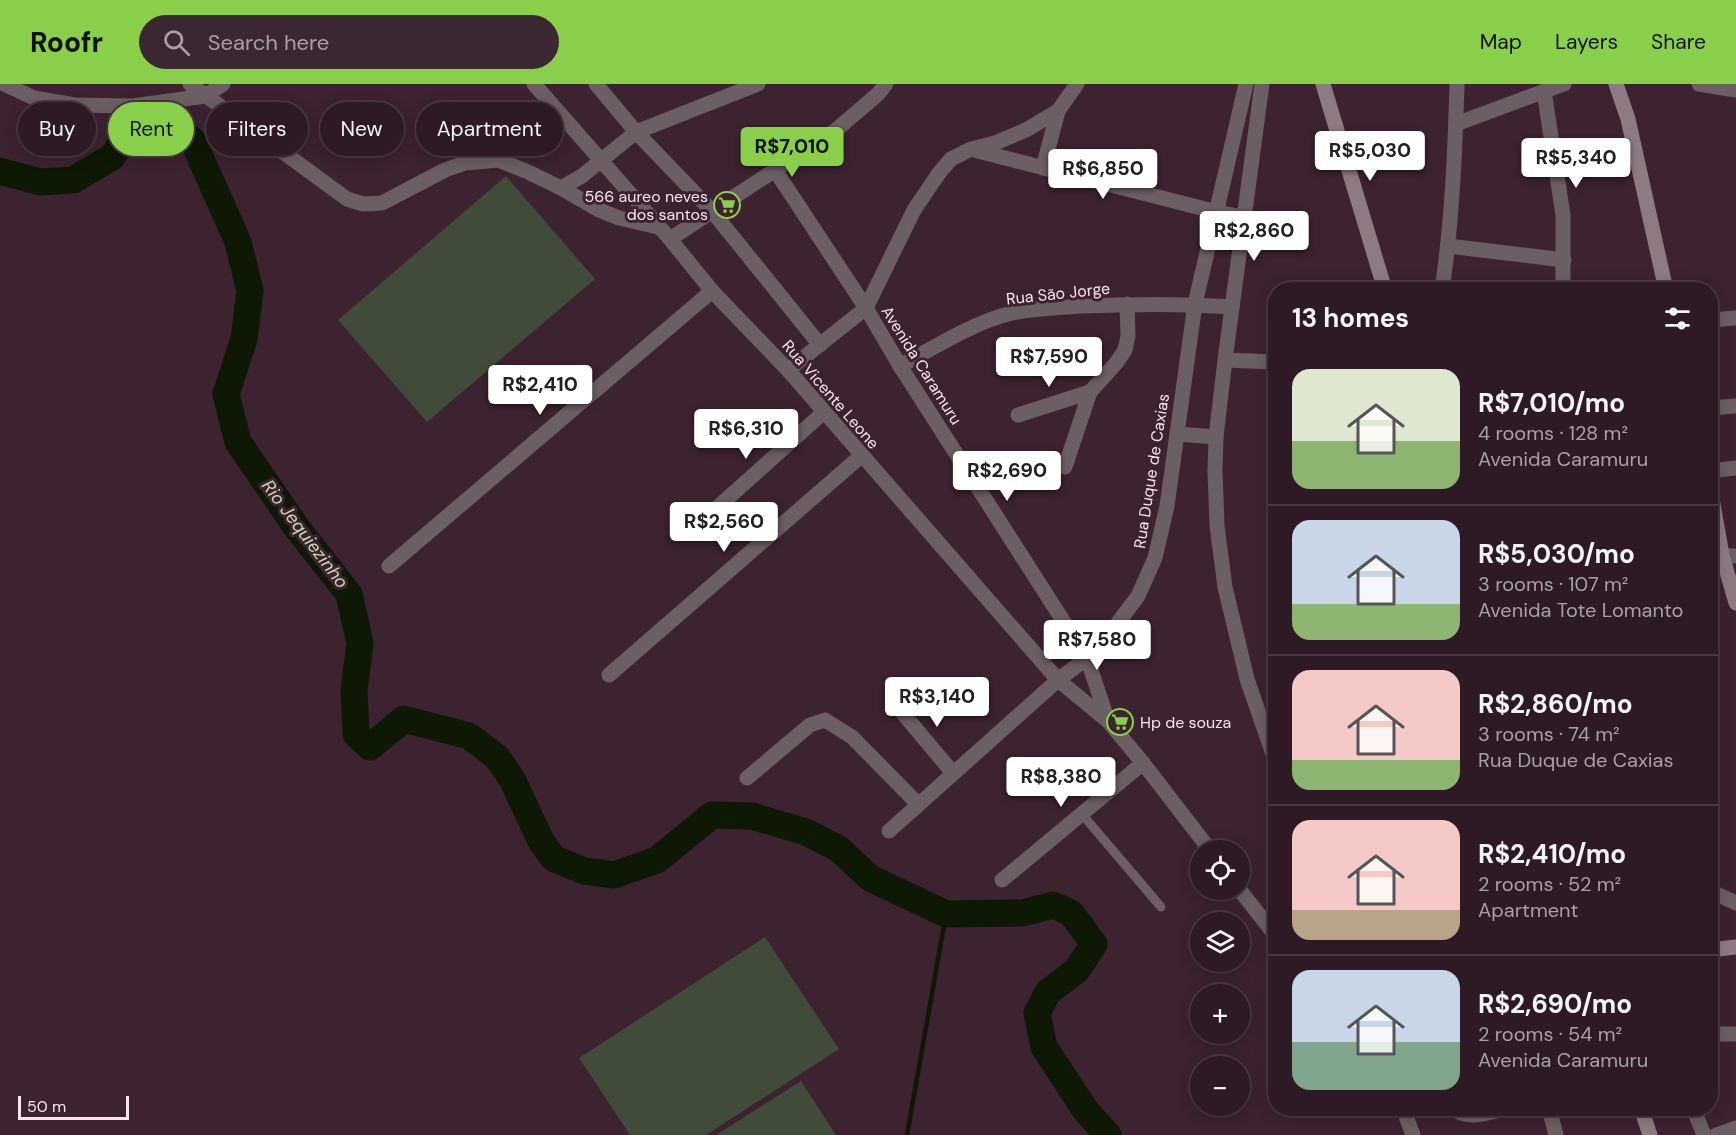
<!DOCTYPE html>
<meta charset="utf-8">
<style>
body{margin:0;font-family:"DM Sans",sans-serif;background:#3a2731;color:#f1f3f6;height:100vh;display:flex;flex-direction:column;font-size:22px;white-space:nowrap}
*{box-sizing:border-box;margin:0}
p{font-size:20px;color:#a7a1a6}
.icon{flex:none;width:33px;height:33px;fill:none;stroke:currentColor;stroke-width:2;stroke-linecap:round;stroke-linejoin:round}
.map{position:relative;flex:1;overflow:hidden}
.details{position:absolute;left:1268px;top:198px;width:450px;height:834px;display:flex;flex-direction:column;background:#2e1a24;border-radius:24px;box-shadow:0 3px 15px #0003,0 0 0 2px #493841}
.details>*{flex:none}
.banner{position:absolute;left:18px;top:18px;width:570px;height:54px;display:flex;gap:12px}
.tools{position:absolute;left:1190px;top:756px;display:grid;gap:12px}
.tools a{display:grid;place-items:center;width:60px;height:60px;border-radius:50%;background:#2e1a24;box-shadow:0 3px 15px #0003,0 0 0 2px #493841;font-size:30px}
.scale{position:absolute;left:18px;bottom:15px;width:111px;box-sizing:border-box;padding-left:6px;border:3px solid #f8e5ee;border-top:0;font-size:16px;line-height:21px;white-space:nowrap;color:#f8e5ee;-webkit-text-stroke:4px #3d2230;paint-order:stroke}
.price{position:absolute;translate:-50% -51px;padding:0 14px;border-radius:6px;background:#fff;color:#222;font-size:20px;line-height:39px;filter:drop-shadow(0 2px 3px #0008)}
.price::after{content:'';position:absolute;left:50%;top:36px;width:18px;height:14px;margin-left:-9px;background:inherit;clip-path:polygon(0 0,100% 0,50% 100%)}
.price.current{background:#89cf49;color:#111}
ul{padding:0;list-style:none}
li{display:flex;align-items:center;gap:18px;height:150px;padding:0 24px}
li+li{border-top:2px solid #493841}
li span{display:grid;place-items:center;flex:none;width:168px;height:120px;border-radius:18px;color:#555}
li>.icon{margin-inline-start:auto}
span .icon{width:72px;height:72px;fill:#fffc;stroke-width:1}
li b{font-size:26px}
h2{display:flex;justify-content:space-between;align-items:center;height:72px;padding:0 24px;font-size:26px}
.tag{padding:0 21px;border-radius:27px;background:#2e1a24;box-shadow:0 3px 15px #0003,0 0 0 2px #493841;font-size:21px;line-height:54px}
.tag.current{background:#89cf49;color:#111}
header{display:flex;align-items:center;gap:36px;box-sizing:border-box;height:84px;padding:0 30px;background:#89cf49;color:#111}
header strong{font-size:28px}
nav{display:flex;gap:33px;margin-inline-start:auto;font-size:21px}
.search{width:420px;height:54px;background:#3a2731;display:flex;align-items:center;gap:15px;box-sizing:border-box;padding:0 21px;border-radius:33px;color:#a7a1a6;font-size:22px}
.map>svg:first-child{display:block}
.green{fill:#414b3a}
.lines{fill:none;stroke-linecap:round;stroke-linejoin:round}
.stream{stroke:#0d1805;stroke-width:4.5}
.river{stroke:#0d1805;stroke-width:27}
.lane{stroke:#6b5e64;stroke-width:9}
.street{stroke:#6b5e64;stroke-width:15}
.secondary{stroke:#8e7a83;stroke-width:15}
.labels{text-anchor:middle;stroke-width:6;stroke-linejoin:round;paint-order:stroke}
.poi-label{font-size:16px;fill:#f8e5ee;stroke:#3d2230;text-anchor:end}
.street-label{font-size:16px;fill:#f8e5ee;stroke:#3d2230}
.water-label{font-size:18px;font-style:italic;fill:#c2deae;stroke:#3d2230}
</style>
<header>
<strong>Roofr</strong>
<div class="search"><svg class="icon" aria-label="search" viewBox="0 0 24 24"><circle cx="10" cy="10" r="6"/><path d="M15 15l6 6"/></svg>Search here</div>
<nav><a>Map</a><a>Layers</a><a>Share</a></nav>
</header>
<div class="map">
<svg width="1736" height="1051" viewBox="0 0 1736 1051">
<rect width="100%" height="100%" fill="#3d2230"/>
<g class="green">
<polygon points="506,92 595,195 427,338 338,236"/>
<polygon points="765,853 839,965 706,1051 630,1051 579,974"/>
<polygon points="801,997 836,1051 716,1051"/>
</g>
<g class="lines">
<polyline class="stream" points="907,1051 946,830"/>
<polyline class="river" points="0,87 40,98 73,96 112,73 132,44 165,35 193,57 238,158 250,207 244,255 226,310 238,358 297,444 349,510 360,559 354,606 356,650 370,663 404,635 469,652 497,673 512,695 541,757 553,774 584,787 614,791 657,776 712,731 752,732 806,748 839,765 870,794 946,830 1022,829 1053,821 1071,829 1094,860 1077,886 1048,908 1037,929 1044,963 1086,1027 1108,1051"/>
<polyline class="lane" points="1081,729 1161,823"/>
<g class="street">
<polyline points="4,0 34,14 75,21 133,22 205,12 223,0"/>
<polyline points="190,0 347,115 363,120 382,119 445,86 465,79 498,76 526,87 561,104 582,92 636,48 758,0"/>
<polyline points="534,0 670,155 712,207 788,286 1058,596 1108,637"/>
<polyline points="596,0 636,48 712,127 820,261"/>
<polyline points="1262,0 1225,276 1216,353 1215,387 1217,442 1225,503 1247,595 1275,676"/>
<polyline points="1699,0 1736,6"/>
<polyline points="1544,7 1563,131 1563,206"/>
<polyline points="1456,40 1564,0"/>
<polyline points="974,66 1217,128 1243,133"/>
<polyline points="1043,84 1058,27"/>
<polyline points="775,86 866,224 900,282 1087,574 1108,637 1143,679 1210,766"/>
<polyline points="561,104 599,126 619,134 658,143"/>
<polyline points="670,155 836,46 878,10 886,0"/>
<polyline points="1448,162 1564,176"/>
<path d="M1442 206C1452 137 1455 69 1457 0"/>
<polyline points="1710,236 1736,234"/>
<polyline points="1225,276 1275,278"/>
<path d="M900 282C935 263 974 238 1012 229 1034 224 1058 224 1080 222 1131 220 1181 219 1232 223"/>
<polyline points="788,286 866,224 914,126 939,89 951,75 971,65 995,59 1026,46 1058,27 1077,0"/>
<polyline points="1710,324 1736,322"/>
<polyline points="1018,331 1090,308"/>
<polyline points="1177,350 1216,353"/>
<polyline points="1065,383 1090,308 1117,278 1125,266 1128,252 1127,220"/>
<polyline points="1710,387 1736,384"/>
<polyline points="690,448 824,328"/>
<polyline points="1710,471 1736,472"/>
<polyline points="389,482 712,207"/>
<polyline points="609,591 861,372"/>
<polyline points="895,620 953,689"/>
<polyline points="747,694 810,641 825,636 852,653 918,720"/>
<polyline points="889,747 1058,596 1087,574 1114,544 1138,512 1155,474 1167,422 1195,220 1246,0"/>
<polyline points="1002,796 1143,679"/>
<polyline points="1239,805 1275,851"/>
<polyline points="1710,807 1736,819"/>
<polyline points="1710,950 1736,950"/>
<polyline points="1403,1024 1413,1051"/>
<path d="M1453 1024C1467 1038 1491 1027 1509 1024"/>
<polyline points="1549,1024 1556,1051"/>
<polyline points="1693,1024 1704,1051"/>
<polyline points="1716,1051 1736,1044"/>
</g>
<g class="secondary">
<polyline points="1323,0 1385,206"/>
<polyline points="1616,0 1628,35 1666,206"/>
<polyline points="1710,403 1722,471 1736,519"/>
<polyline points="1710,866 1736,863"/>
<polyline points="1641,1024 1650,1051"/>
</g>
</g>
<defs>
<symbol id="supermarket-ring" viewBox="-11 -11 22 22"><circle r="9.5" fill="#3d2230" stroke="#89cf49" stroke-width="1.5"/><path d="M-6-5.5h2.5l.6 2H6L4.5 2H-2.5L-4.4-4H-6ZM-1.5 3.2a1.3 1.3 0 1 0 .1 0ZM3 3.2a1.3 1.3 0 1 0 .1 0Z" fill="#89cf49"/></symbol>
</defs>
<g fill-rule="evenodd">
<use href="#supermarket-ring" x="712" y="106" width="30" height="30"/>
<use href="#supermarket-ring" x="1105" y="623" width="30" height="30"/>
</g>
<g class="labels">
<g class="poi-label">
<text x="708" y="118">566 aureo neves<tspan x="708" dy="18">dos santos</tspan></text>
<text x="1140" y="644" text-anchor="start">Hp de souza</text>
</g>
<g class="street-label">
<text transform="translate(1058 209) rotate(-6)" y="6">Rua São Jorge</text>
<text transform="translate(922 281) rotate(58)" y="6">Avenida Caramuru</text>
<text transform="translate(831 310) rotate(49)" y="6">Rua Vicente Leone</text>
<text transform="translate(1151 387) rotate(-81)" y="6">Rua Duque de Caxias</text>
</g>
<g class="water-label">
<text transform="translate(305 450) rotate(53)" y="6">Rio Jequiezinho</text>
</g>
</g>
</svg>
<div class="tools">
<a><svg class="icon" aria-label="locate" viewBox="0 0 24 24"><circle cx="12" cy="12" r="6"/><path d="M12 2v4M12 18v4M2 12h4M18 12h4"/></svg></a>
<a><svg class="icon" aria-label="layers" viewBox="0 0 24 24"><path d="M12 4l9 5-9 5-9-5zM3 14l9 5 9-5"/></svg></a>
<a>+</a>
<a>−</a>
</div>
<div class="scale">50 m</div>
<b class="price current" style="left:792px;top:94px">R$7,010</b>
<b class="price" style="left:1370px;top:98px">R$5,030</b>
<b class="price" style="left:1576px;top:105px">R$5,340</b>
<b class="price" style="left:1103px;top:116px">R$6,850</b>
<b class="price" style="left:1254px;top:178px">R$2,860</b>
<b class="price" style="left:1049px;top:304px">R$7,590</b>
<b class="price" style="left:540px;top:332px">R$2,410</b>
<b class="price" style="left:746px;top:376px">R$6,310</b>
<b class="price" style="left:1007px;top:418px">R$2,690</b>
<b class="price" style="left:724px;top:469px">R$2,560</b>
<b class="price" style="left:1097px;top:587px">R$7,580</b>
<b class="price" style="left:937px;top:644px">R$3,140</b>
<b class="price" style="left:1061px;top:724px">R$8,380</b>
<div class="banner">
<a class="tag">Buy</a>
<a class="tag current">Rent</a>
<a class="tag">Filters</a>
<a class="tag">New</a>
<a class="tag">Apartment</a>
</div>
<section class="details">
<h2>13 homes<svg class="icon" aria-label="filters" viewBox="0 0 24 24"><path d="M4 7h16M4 17h16"/><circle cx="9" cy="7" r="2"/><circle cx="15" cy="17" r="2"/></svg></h2>
<ul>
<li><span style="background:linear-gradient(#dfe7d0 60%,#8fb573 0)"><svg class="icon" aria-label="home" viewBox="0 0 24 24"><path d="M3 11l9-7 9 7M6 9v11h12V9"/></svg></span><div><b>R$7,010/mo</b><p>4 rooms · 128 m²</p><p>Avenida Caramuru</p></div></li>
<li><span style="background:linear-gradient(#c9d6e8 70%,#8fb573 0)"><svg class="icon" aria-label="home" viewBox="0 0 24 24"><path d="M3 11l9-7 9 7M6 9v11h12V9"/></svg></span><div><b>R$5,030/mo</b><p>3 rooms · 107 m²</p><p>Avenida Tote Lomanto</p></div></li>
<li><span style="background:linear-gradient(#f6c9c9 75%,#8fb573 0)"><svg class="icon" aria-label="home" viewBox="0 0 24 24"><path d="M3 11l9-7 9 7M6 9v11h12V9"/></svg></span><div><b>R$2,860/mo</b><p>3 rooms · 74 m²</p><p>Rua Duque de Caxias</p></div></li>
<li><span style="background:linear-gradient(#f6c9c9 75%,#b9a48a 0)"><svg class="icon" aria-label="home" viewBox="0 0 24 24"><path d="M3 11l9-7 9 7M6 9v11h12V9"/></svg></span><div><b>R$2,410/mo</b><p>2 rooms · 52 m²</p><p>Apartment</p></div></li>
<li><span style="background:linear-gradient(#c9d6e8 60%,#7fa58c 0)"><svg class="icon" aria-label="home" viewBox="0 0 24 24"><path d="M3 11l9-7 9 7M6 9v11h12V9"/></svg></span><div><b>R$2,690/mo</b><p>2 rooms · 54 m²</p><p>Avenida Caramuru</p></div></li>
</ul>
</section>
</div>
